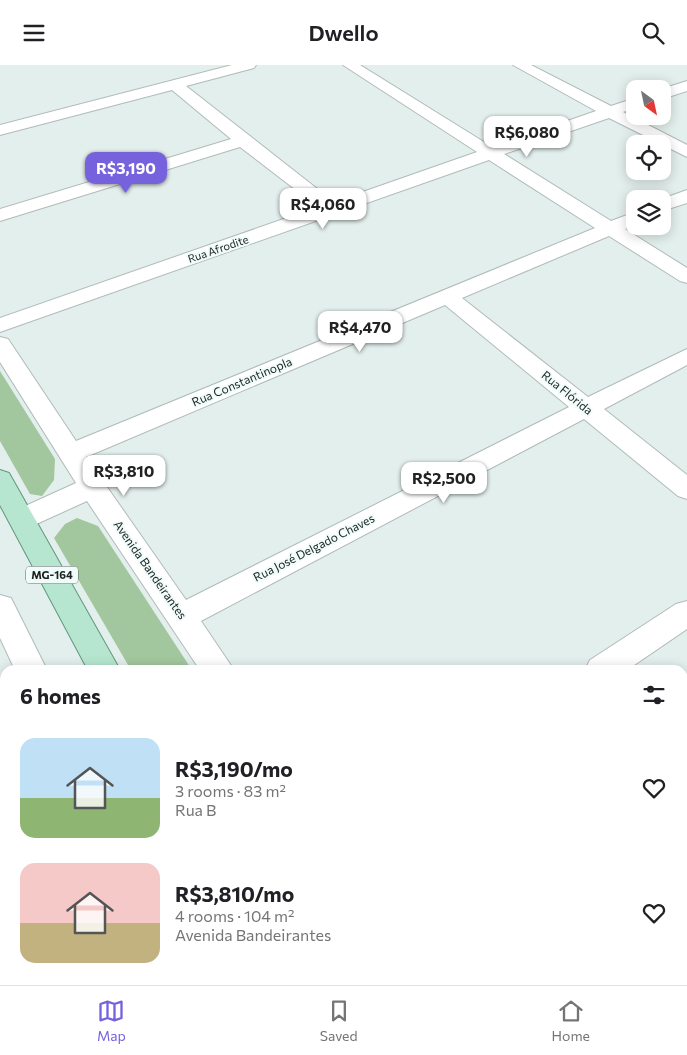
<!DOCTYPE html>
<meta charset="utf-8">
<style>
body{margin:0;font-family:Commissioner,sans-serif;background:#f2f2f2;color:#202124;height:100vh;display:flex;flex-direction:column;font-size:19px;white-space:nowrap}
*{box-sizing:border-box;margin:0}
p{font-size:16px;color:#757577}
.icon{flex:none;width:28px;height:28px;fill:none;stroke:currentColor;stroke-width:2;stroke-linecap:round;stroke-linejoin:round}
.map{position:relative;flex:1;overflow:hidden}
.sheet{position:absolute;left:0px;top:600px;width:688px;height:320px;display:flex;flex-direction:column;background:#fff;border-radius:15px 15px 0 0;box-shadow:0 2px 12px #0003}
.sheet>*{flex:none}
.needle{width:32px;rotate:147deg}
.controls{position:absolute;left:626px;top:15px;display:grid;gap:10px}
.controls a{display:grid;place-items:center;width:45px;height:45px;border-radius:10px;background:#fff;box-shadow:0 2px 12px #0003;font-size:25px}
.price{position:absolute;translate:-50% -42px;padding:0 11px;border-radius:10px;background:#fff;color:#222;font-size:16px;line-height:32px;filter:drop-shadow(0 1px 2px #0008)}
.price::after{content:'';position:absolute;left:50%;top:30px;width:15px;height:11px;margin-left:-8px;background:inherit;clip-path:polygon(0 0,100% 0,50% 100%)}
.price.selected{background:#7762dd;color:#fff}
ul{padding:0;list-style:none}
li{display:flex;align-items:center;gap:15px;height:125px;padding:0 20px}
li span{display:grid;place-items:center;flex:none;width:140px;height:100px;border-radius:15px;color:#555}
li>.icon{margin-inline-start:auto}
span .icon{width:60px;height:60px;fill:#fffc;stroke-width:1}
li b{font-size:21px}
h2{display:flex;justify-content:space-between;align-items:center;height:60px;padding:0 20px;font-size:21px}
header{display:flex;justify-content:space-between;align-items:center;height:65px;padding:0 20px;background:#fff;font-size:22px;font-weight:600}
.dock{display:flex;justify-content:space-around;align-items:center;height:70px;border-top:1px solid #e0e0e0;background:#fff;font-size:14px;color:#757577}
.dock a{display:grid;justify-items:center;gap:2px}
.dock .selected{color:#7762dd}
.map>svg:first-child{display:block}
.green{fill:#a2c79e}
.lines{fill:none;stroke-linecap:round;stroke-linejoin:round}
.minor-casing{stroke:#b0bbb9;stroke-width:2}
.major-casing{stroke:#61967d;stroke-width:2}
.minor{fill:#fff;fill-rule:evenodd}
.major{fill:#b6e6cf;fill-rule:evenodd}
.shaded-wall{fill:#5a969d}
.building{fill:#81d7e0;stroke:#5a969d}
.labels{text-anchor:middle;stroke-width:4;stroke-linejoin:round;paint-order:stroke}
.far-street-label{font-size:11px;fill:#1d2221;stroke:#f0fcfa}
.shield{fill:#f0fcfa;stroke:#5c6362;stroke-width:1}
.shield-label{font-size:11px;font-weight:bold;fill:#1d2221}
.street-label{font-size:12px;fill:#1d2221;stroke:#f0fcfa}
</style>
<header><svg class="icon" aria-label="menu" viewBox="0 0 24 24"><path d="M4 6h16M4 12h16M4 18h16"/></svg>Dwello<svg class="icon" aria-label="search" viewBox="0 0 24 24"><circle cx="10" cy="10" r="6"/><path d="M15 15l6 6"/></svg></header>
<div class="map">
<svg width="687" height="920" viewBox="0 0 687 920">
<rect width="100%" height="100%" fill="#e3efed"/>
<g class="green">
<polygon points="0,306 55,394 54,415 42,431 30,429 0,376"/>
<polygon points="77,453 98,461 192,605 131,605 54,473 65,459"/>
<polygon points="311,915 393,915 396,920 314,920"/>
</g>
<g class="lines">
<defs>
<g id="minor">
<path d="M232 0H256L254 3 186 21 334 137 477 87 343 0H360L492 82 596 46 513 0H531L611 41 635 33V43L623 47 687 80V92L609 53 504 89 611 156 635 147V160L625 164 687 203V218L680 216 609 171 462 233 588 332 687 284V300L604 344 687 410V434L678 431 584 354 201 556 234 605H200L87 436 32 461 22 464 12 461 8 454 12 447 76 418 0 297V272L8 274 76 376 595 163 489 95 0 267V253L318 142 240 82 0 156V144L231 74 172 25 0 70V60ZM445 240 569 342 186 535 86 392Z"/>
<polygon points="687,16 687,26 662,34 662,24"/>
<polygon points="687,125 687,138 662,146 662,134"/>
<polygon points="0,530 11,533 47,605 15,605 0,573"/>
<polygon points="687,536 687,564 627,605 585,605 590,595 676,539"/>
<polygon points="5,632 5,662 0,664 0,634"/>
<polygon points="119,915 164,915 162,920 117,920"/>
<polygon points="166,915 207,915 209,920 168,920"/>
<polygon points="402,915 444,915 446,920 404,920"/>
</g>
<g id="major">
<polygon points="0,405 9,408 120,605 88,605 0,440"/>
<polygon points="253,915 294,915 296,920 255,920"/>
</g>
</defs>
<use href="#minor" class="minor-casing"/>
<use href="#major" class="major-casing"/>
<use href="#minor" class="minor"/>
<use href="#major" class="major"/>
</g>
<g class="shaded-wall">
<polygon points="0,802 5,815 5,834 0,821"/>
<polygon points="37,915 45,915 47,920 38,920"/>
</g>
<polygon class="building" points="0,821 5,834 5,915 37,915 38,920 0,920"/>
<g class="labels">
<g class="far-street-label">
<text transform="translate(218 184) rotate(-19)" y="4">Rua Afrodite</text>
</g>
<rect class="shield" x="26" y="501.5" width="52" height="17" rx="4"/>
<g class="shield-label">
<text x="52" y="514">MG-164</text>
</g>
<g class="street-label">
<text transform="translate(242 317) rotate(-23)" y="4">Rua Constantinopla</text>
<text transform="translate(567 328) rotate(39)" y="4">Rua Flórida</text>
<text transform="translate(314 483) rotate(-27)" y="4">Rua José Delgado Chaves</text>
<text transform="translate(150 505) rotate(55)" y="4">Avenida Bandeirantes</text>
</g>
</g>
</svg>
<div class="controls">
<a><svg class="needle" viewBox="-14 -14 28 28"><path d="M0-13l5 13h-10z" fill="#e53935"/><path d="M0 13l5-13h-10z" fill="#757577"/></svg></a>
<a><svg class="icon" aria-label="locate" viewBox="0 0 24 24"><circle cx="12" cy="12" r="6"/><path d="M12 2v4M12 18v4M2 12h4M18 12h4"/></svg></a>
<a><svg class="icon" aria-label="layers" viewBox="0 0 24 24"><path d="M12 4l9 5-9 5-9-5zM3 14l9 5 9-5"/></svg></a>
</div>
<b class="price" style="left:527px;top:93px">R$6,080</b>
<b class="price selected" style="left:126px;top:129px">R$3,190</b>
<b class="price" style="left:323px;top:165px">R$4,060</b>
<b class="price" style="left:360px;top:288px">R$4,470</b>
<b class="price" style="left:124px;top:432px">R$3,810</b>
<b class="price" style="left:444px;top:439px">R$2,500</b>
<section class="sheet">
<h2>6 homes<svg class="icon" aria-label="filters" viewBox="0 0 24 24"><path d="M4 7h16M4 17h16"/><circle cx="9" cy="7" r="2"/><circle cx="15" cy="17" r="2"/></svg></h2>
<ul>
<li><span style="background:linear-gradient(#bfe0f5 60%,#8fb573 0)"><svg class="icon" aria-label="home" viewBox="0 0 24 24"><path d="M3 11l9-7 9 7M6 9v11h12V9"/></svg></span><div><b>R$3,190/mo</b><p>3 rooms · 83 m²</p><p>Rua B</p></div><svg class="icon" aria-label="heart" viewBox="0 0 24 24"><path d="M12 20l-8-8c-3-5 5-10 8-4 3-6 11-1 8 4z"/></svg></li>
<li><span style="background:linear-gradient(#f6c9c9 60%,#c2b280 0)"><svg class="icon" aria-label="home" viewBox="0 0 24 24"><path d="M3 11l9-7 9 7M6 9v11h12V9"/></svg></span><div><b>R$3,810/mo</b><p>4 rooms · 104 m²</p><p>Avenida Bandeirantes</p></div><svg class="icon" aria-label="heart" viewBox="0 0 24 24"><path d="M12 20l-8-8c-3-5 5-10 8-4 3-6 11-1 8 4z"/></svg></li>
</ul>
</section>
</div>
<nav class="dock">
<a class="selected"><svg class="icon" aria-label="map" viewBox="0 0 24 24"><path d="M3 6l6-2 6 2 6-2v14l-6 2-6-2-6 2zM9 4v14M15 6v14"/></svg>Map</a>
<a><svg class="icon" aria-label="saved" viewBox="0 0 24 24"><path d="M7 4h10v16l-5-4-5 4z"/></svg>Saved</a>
<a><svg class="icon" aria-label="home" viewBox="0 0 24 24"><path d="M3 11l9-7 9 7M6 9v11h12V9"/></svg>Home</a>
</nav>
